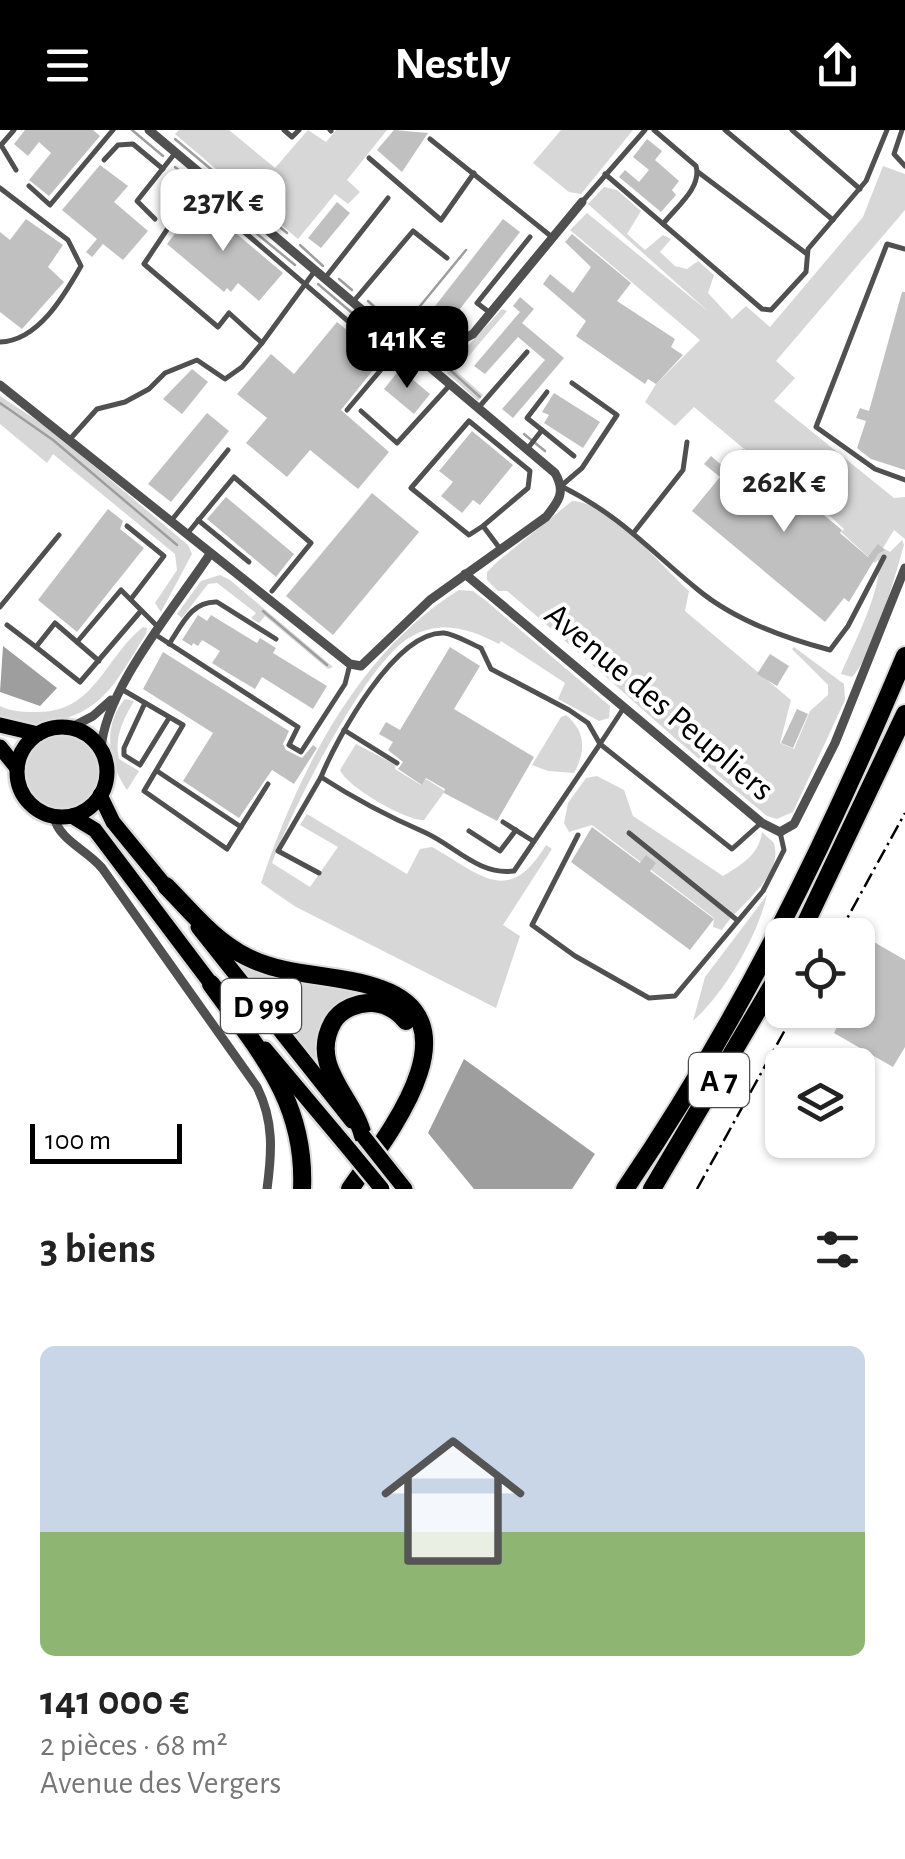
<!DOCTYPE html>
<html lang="fr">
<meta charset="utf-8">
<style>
body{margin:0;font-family:"Alegreya Sans",sans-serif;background:#f2f2f2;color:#222;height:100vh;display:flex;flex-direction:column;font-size:38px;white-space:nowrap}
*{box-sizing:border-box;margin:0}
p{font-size:32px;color:#767676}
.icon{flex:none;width:55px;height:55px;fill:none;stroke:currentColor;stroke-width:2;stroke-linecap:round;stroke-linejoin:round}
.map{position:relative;height:1059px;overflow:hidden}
.panel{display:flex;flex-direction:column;background:#fff;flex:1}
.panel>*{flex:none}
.controls{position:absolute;left:765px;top:788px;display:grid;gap:20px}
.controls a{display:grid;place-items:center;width:110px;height:110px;border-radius:15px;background:#fff;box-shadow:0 2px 8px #0004;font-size:50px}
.scale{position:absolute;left:30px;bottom:25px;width:152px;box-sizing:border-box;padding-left:10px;border:5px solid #000;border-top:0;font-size:28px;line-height:35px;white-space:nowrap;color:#000;-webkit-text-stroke:8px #fff;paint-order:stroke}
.price{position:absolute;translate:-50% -85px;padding:0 22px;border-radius:20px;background:#fff;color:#222;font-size:32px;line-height:65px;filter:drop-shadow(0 2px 5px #0008)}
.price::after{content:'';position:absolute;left:50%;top:60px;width:30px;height:22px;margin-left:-15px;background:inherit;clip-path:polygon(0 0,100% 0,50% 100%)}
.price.active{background:#000;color:#fff}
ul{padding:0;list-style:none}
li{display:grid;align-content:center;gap:20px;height:530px;padding:0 40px}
li span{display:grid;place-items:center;height:310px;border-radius:15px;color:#555}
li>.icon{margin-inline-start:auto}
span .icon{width:180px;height:180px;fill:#fffc;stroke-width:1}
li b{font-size:42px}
h2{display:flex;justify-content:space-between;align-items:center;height:120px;padding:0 40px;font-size:42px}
header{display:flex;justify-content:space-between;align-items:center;height:130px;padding:0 40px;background:#000;color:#fff;font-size:45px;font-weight:700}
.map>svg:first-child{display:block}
.green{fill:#d7d7d7}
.water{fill:#9e9e9e}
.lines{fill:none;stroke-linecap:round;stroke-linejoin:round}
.stream{stroke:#9e9e9e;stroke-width:2.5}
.building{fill:#c0c0c0}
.primary-casing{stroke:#dbdbdb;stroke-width:20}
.highway-casing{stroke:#dbdbdb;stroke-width:22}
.lane{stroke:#505050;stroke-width:5}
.street{stroke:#505050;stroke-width:9}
.primary{stroke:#000;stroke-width:15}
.highway{stroke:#000;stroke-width:18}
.rail{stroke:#000;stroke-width:2.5;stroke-dasharray:15 5 2.5 5;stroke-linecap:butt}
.primary-bridge-casing{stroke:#dbdbdb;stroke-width:20;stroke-linecap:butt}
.primary-bridge{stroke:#000;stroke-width:15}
.labels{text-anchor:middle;stroke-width:8;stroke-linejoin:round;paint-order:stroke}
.shield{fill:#fff;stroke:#4c4c4c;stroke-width:2.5}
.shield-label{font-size:32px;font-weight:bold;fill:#000}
.street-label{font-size:35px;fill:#000;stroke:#fff}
</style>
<header><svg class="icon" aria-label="menu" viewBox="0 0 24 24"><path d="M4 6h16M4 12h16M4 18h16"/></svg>Nestly<svg class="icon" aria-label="share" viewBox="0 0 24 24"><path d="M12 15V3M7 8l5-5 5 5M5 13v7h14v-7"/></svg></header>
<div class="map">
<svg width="905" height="1059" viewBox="0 0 905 1059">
<rect width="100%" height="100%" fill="#fff"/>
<g class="green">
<polygon points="179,0 229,0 275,38 308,0 326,12 336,0 387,0 347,50 360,62 348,74 335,64 298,109 175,4"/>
<polygon points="561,0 633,0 581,64 569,62 533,33"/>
<path d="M883 36 905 44V80L776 231 795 248 774 271 894 368 905 367V409L894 400 883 418 890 422 902 410 904 415C895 446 873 527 852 547L841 544C852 517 884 457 878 430L875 433 841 402 844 399 786 345 780 349 694 277 675 296 645 272 656 254 700 210 570 100 587 83 709 182 588 74 604 57 617 60 641 81 627 104 645 120 663 105 671 109 660 122 675 136 687 139 698 131 714 145 708 163 732 189 746 176 770 197 863 87Z"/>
<polygon points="502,179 507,181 456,241 483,265 478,271 448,244 443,232 466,218"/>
<polygon points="0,266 50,299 188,415 192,424 161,482 155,473 177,440 175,424 53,324 47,333 0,294"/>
<path d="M572 371C610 372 661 436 689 461L685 481 791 570 780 613 794 619 810 581 828 565V555L792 519 794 517 844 554 845 570 793 682 777 689 767 686C677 613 595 535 507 461H498L487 450V442L497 432Z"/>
<polygon points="220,445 230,450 333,537 328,539 265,486 259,493 251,488 256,483 217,453 208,454 182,488 177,484 201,451"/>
<path d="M459 460 473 461 485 470 610 576 609 588 599 591 558 569 565 553 501 511 499 514C470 499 442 490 412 506 366 530 290 684 272 733L310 757 338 717 300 695 307 684 407 744 420 719 432 717C482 745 508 777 546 715L552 719 503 795 520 806 496 878 296 777 261 753C298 643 357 523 459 460Z"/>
<path d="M143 497 147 498 146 504C116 551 104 584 45 593 28 595 15 595 0 586V576C12 582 24 582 38 582 95 582 105 527 143 497Z"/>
<path d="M125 569 134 571C123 590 114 607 119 629L139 641 127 660C108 633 102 595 125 569Z"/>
<path d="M566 585C586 602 586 621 574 643L548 641 532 635 561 587Z"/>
<circle cx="62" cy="642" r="36"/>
<path d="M356 614 396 635 395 639 421 655 426 649 445 661 424 690C406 691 347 657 340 640Z"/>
<path d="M597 646 624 660 633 686 723 746C741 735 759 725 762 702L774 713C784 748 738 774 722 800L713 797 714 788 592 695 569 702 564 693 568 673 586 648Z"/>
<path d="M767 765C757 807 725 862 693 891L705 847Z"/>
<polygon points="224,825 384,867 340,875 324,944"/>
</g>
<g class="water">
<polygon points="3,516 57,558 40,576 0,562"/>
<polygon points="464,929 595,1024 572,1059 474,1059 428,1003"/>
</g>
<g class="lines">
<g class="stream">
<polyline points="132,0 163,26"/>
<polyline points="175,9 287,103"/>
<polyline points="175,37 187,47"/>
<polyline points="205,61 295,135"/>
<polyline points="300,115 323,136"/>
<polyline points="339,149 352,160"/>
<polyline points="318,154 391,216"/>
<polyline points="368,171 391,192 407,192 466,120"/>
<polyline points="449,239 480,267"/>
<polyline points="0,273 53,310 177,415"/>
<polyline points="524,304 545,321"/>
<polyline points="263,481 327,535"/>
</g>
</g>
<g class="building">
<polygon points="25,0 93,0 100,6 49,66 29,50 51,23 39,12 28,26 14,14"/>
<polygon points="394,0 428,3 402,42 377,20"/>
<polygon points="647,9 662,21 655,30 679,51 672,60 676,65 661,82 619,47 625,40 639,52 649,40 633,27"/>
<polygon points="100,35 128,56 114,72 148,101 123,130 103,114 92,127 86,122 97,109 62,80"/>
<polygon points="199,72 283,143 259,171 238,153 231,162 227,158 224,162 167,114"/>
<polygon points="337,72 350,83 321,118 308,108"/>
<polygon points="26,89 63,115 48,137 64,152 22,199 0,182 0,102 10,110"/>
<polygon points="503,89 520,102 449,193 432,180"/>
<polygon points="572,104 631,153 617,171 675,209 671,217 683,225 656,254 648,249 645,254 576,206 586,191 543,154 550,144 573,163 591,137 565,112"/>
<polygon points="902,162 905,162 905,340 871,329 857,318 866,291 856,288 860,278 869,281"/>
<polygon points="520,167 534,179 522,193 564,228 513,288 502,279 545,230 518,207 485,244 474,236 520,182 513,176"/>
<polygon points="337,192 382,229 341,280 389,322 358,359 310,320 287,347 246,313 267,288 237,264 271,224 294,244"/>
<polygon points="192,239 208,252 182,284 163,269"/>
<polygon points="400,239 430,264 414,284 384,259"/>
<polygon points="554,263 600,292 583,318 544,293 549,285 542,282"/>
<polygon points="207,283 229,301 171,372 148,354"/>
<polygon points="472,301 513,335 480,375 473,370 462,383 441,366 453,352 439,341"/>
<polygon points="743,319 842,400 840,403 868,427 878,414 885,420 878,424 849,472 844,468 825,492 692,381 720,347 704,334 711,326 726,339"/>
<polygon points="372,363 419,402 333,505 286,466"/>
<polygon points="226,367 294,424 276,447 207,389"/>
<polygon points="108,379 123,391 120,399 144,418 77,502 38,470"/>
<polygon points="198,485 207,491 211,485 257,513 260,508 276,518 273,523 327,556 313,579 262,547 255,559 228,543 212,533 220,521 202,510 198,516 193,513 192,516 182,510"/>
<polygon points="450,517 480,536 454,579 534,627 497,691 444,663 445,659 426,648 422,655 398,639 403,632 388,620 393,612 379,604 386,592 400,600"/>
<polygon points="163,522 289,601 283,614 286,620 302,628 313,615 317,618 294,654 272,640 239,688 183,651 213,603 143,559"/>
<polygon points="770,524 789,536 777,556 757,544"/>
<polygon points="797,579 808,584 793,618 781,613"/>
<polygon points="592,697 640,733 646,725 656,733 650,741 714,789 690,820 571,732"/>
<polygon points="874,812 905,830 905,917 893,937 834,903 837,897 828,891 835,880 858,880 858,841"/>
</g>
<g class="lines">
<defs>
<g id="primary">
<polyline points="0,595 38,604"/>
<circle cx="62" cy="642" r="45"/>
<polyline points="0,617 17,638"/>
<polyline points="100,665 113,692 172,764"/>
<polyline points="72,686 95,700 218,863"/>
<polyline points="198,797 352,991"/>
<polyline points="265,919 344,1013"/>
<polyline points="393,1044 405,1059"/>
</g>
<g id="highway">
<path d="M166 756C191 781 214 811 247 827 289 848 337 843 381 859 480 894 382 1012 350 1059"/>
<polyline points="800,805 905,584"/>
<path d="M211 854C259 921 306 971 302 1059"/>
<path d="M363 1006C354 967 308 936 333 892 341 879 358 872 373 873 387 874 397 880 406 891"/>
<path d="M625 1059C738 894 828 710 905 526"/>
<polyline points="652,1059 782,839"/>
</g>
</defs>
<use href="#primary" class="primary-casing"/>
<use href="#highway" class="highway-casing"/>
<g class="lane">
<polyline points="14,0 1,15 16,40"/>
<polyline points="284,0 292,7 299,0"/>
<polyline points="330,0 331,1"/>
<path d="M654 0 696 36C702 58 676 77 663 94"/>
<polyline points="725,0 833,90"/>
<polyline points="792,0 860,59"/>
<polyline points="902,0 894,24 905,36"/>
<polyline points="430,9 552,107"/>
<polyline points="369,28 441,90 474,43"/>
<polyline points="104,30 118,15 133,14 163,39"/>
<polyline points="698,42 807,124"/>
<polyline points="200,43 188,68 144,134 218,197 229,183 262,213 314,142"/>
<polyline points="605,44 762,179 771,180 806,142 808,119 866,51 887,0"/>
<polyline points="29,56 50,75 113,0"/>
<path d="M0 58 68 110 81 136C64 166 38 211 0 212"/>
<polyline points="193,58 391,228"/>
<polyline points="582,72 645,0"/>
<polyline points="155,89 137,71 176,22"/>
<polyline points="905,119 887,114 816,297 875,339 905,350"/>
<polyline points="325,148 388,68"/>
<polyline points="353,172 413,101 447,128"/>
<polyline points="489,182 477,173 530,107"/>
<path d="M572 253 617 285 582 338 561 356C622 387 646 417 697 459 734 490 784 508 830 520L848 496 884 427"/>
<polyline points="479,277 527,222"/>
<polyline points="347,280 401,216"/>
<polyline points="361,281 397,313 449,256"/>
<polyline points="542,300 527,288 547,262"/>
<polyline points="70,309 97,279 125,272 149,259 165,243 197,230 225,249 242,237 262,213"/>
<polyline points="528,318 542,300 574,326"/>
<polyline points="198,390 249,432"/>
<polyline points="171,391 228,320"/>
<polyline points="127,396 164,426 131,469"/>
<polyline points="483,396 469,405 411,358 469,291 530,341 528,358 483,396 501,420"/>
<polyline points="635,401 683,340 687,312"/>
<polyline points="187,404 234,347 311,413 272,461"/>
<polyline points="0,477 59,405"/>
<polyline points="7,495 36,517"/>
<polyline points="156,505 298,597 289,615 301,622 345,554 350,534"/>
<polyline points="77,512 121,460 158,497"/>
<path d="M169 514C182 495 191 471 217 472L276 509"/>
<polyline points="99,531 55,493 36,517 80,552 140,482"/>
<polyline points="123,560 183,595 144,661 227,719 268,654"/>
<polyline points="145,573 124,618 124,625 140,635 169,588"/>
<path d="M623 579 600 614 588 593 569 580 491 539 481 518C471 514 455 504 444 503 395 501 337 608 321 647 355 669 387 686 424 702 454 715 479 746 514 741L600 614 732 719 761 693"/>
<polyline points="344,600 397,633"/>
<polyline points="157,641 241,697"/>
<polyline points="503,692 533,711"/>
<polyline points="469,701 500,721 516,700"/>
<polyline points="629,703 737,790"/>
<polyline points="578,705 532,795 575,826 649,868 675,866 763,761 784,720 780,702"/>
<polyline points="319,743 278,721 321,647"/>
</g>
<g class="street">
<polyline points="428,234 442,220 473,204 582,72"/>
<path d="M0 255 350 534 361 536 430 470 546 387C559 371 566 362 555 343L149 0"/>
<polyline points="465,444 762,693 780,702 794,694 835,613 905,438"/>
<polyline points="70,598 93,586 111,570"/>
<path d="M101 620C104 560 176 476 210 424"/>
<path d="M54 687C59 710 87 720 102 738L257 957C274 991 272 1022 267 1059"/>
</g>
<use href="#primary" class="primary"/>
<use href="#highway" class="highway"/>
<g class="rail">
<polyline points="838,805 905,683"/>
<polyline points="697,1059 796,880"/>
</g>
<defs>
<g id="primary-bridge">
<polyline points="363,1006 393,1044"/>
<polyline points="344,1013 382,1059"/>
</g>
</defs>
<use href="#primary-bridge" class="primary-bridge-casing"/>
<use href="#primary-bridge" class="primary-bridge"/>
</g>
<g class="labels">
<g class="shield">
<rect x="221" y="849" width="80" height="54" rx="8"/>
<rect x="689" y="923" width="60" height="54" rx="8"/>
</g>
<g class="shield-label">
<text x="261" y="887">D 99</text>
<text x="719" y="961">A 7</text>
</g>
<g class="street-label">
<text transform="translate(660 571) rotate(40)" y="12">Avenue des Peupliers</text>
</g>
</g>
</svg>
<div class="controls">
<a><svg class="icon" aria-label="locate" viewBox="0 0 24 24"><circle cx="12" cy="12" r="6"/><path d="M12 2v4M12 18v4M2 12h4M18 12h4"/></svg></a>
<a><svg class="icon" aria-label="layers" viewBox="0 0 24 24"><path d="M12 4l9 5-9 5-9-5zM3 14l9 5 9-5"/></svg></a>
</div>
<div class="scale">100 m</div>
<b class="price" style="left:223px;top:124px">237K €</b>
<b class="price active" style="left:407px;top:261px">141K €</b>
<b class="price" style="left:784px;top:405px">262K €</b>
</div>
<section class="panel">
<h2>3 biens<svg class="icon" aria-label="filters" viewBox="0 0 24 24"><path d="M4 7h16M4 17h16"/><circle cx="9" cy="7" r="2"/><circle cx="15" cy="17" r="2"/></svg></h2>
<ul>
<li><span style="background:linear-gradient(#c9d6e8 60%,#8fb573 0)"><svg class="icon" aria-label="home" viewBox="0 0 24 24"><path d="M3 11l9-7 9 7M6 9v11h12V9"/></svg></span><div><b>141 000 €</b><p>2 pièces · 68 m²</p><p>Avenue des Vergers</p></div></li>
</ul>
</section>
